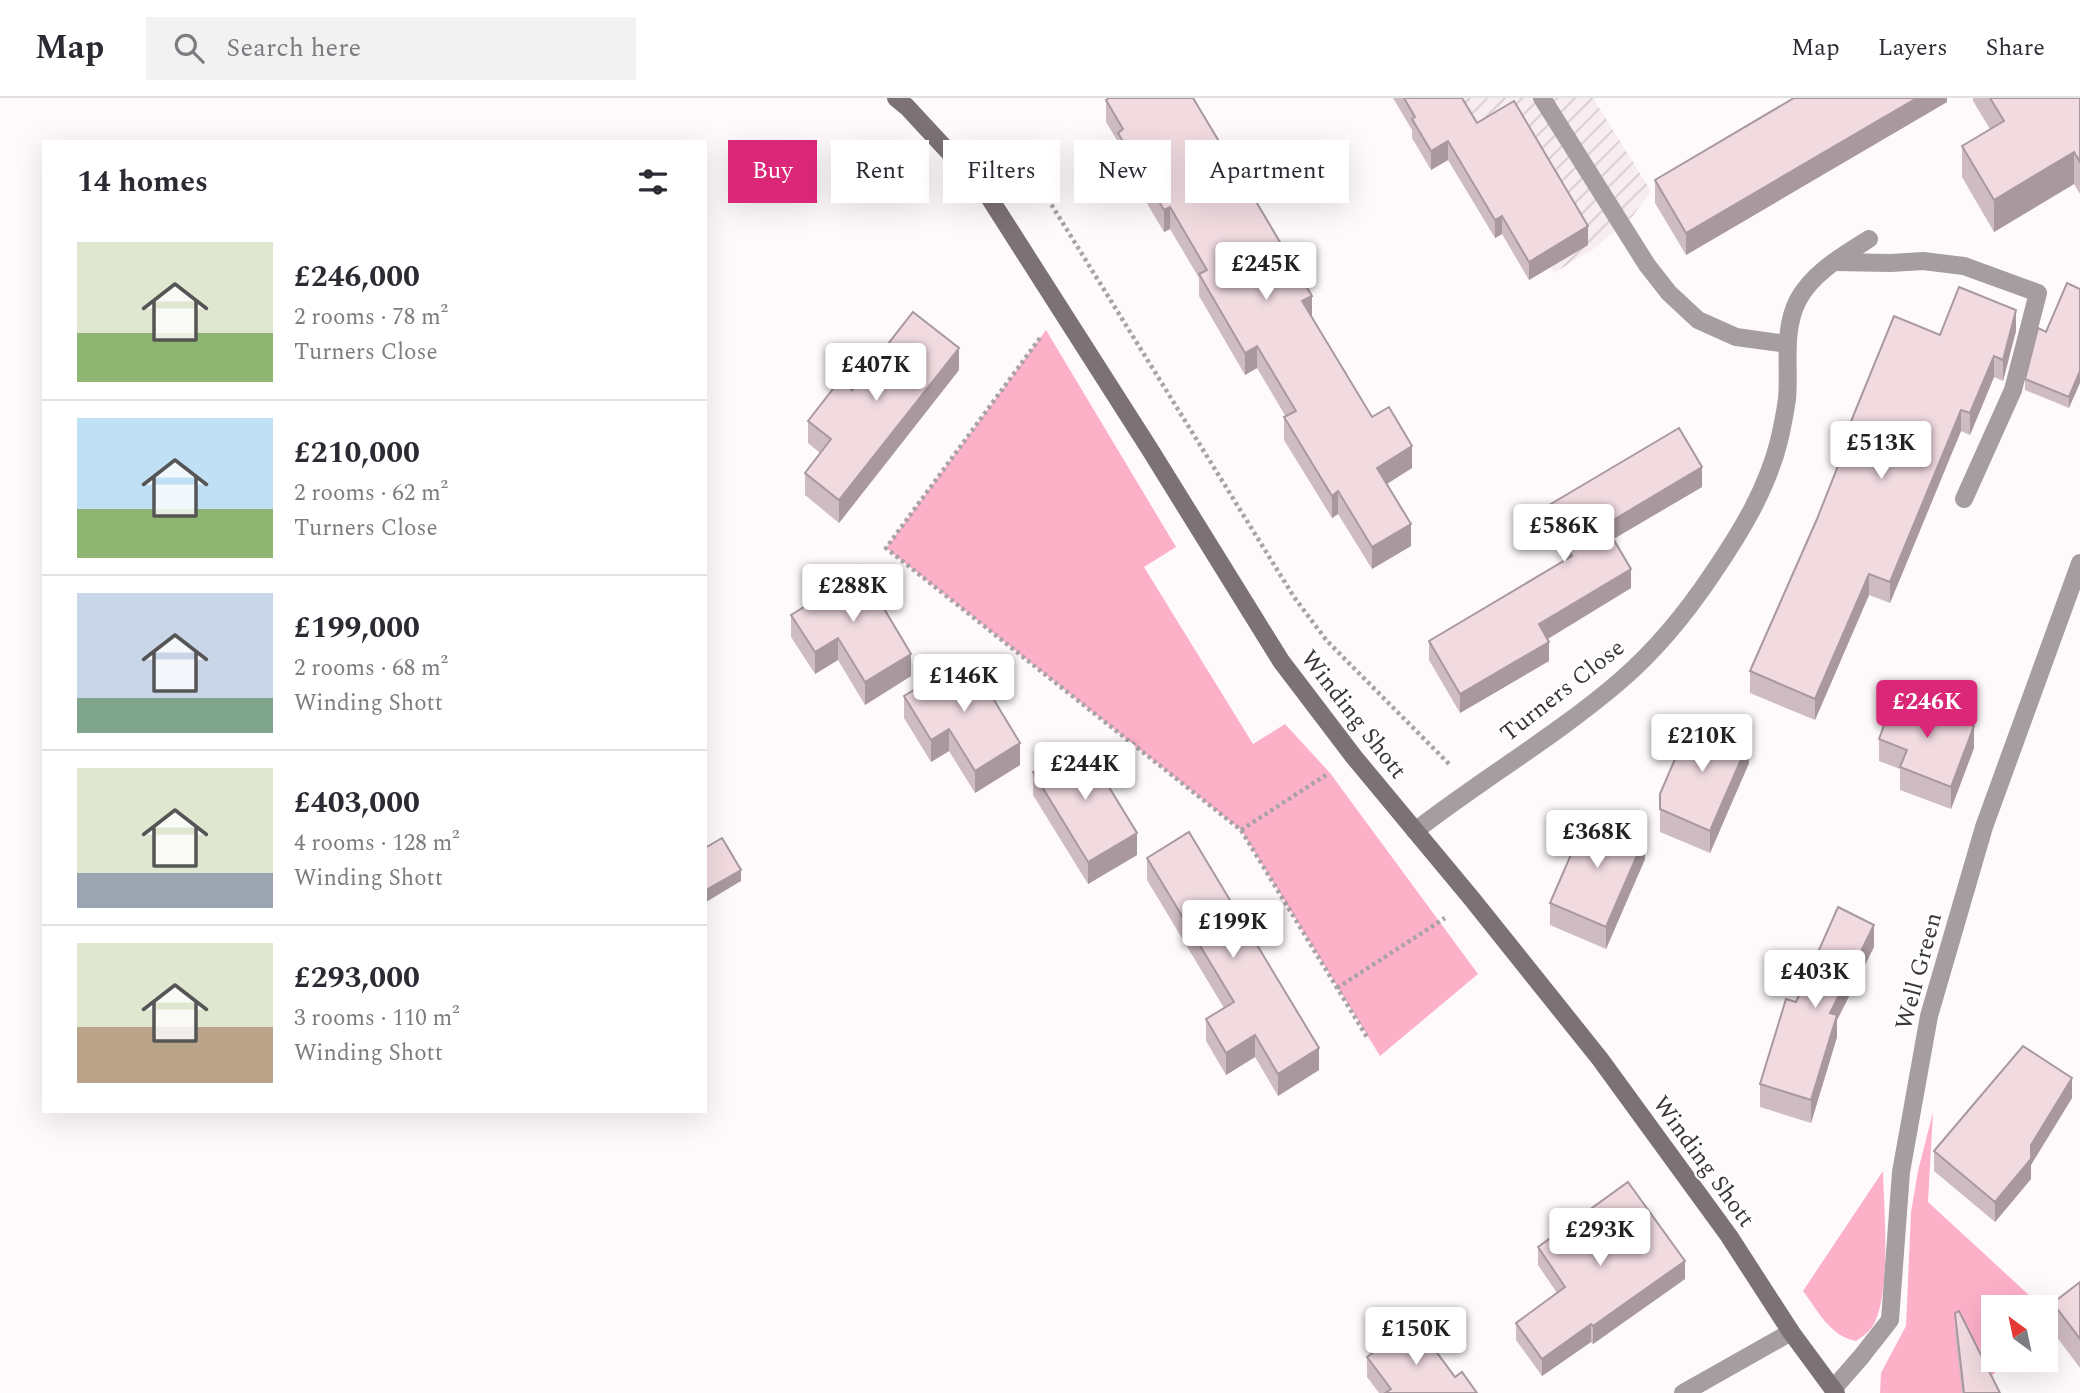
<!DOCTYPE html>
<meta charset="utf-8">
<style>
body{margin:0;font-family:Spectral,serif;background:#f2f2f3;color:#2b2b33;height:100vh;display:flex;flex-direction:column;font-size:26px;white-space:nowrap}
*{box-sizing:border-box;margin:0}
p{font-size:23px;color:#7c7c81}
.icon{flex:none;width:38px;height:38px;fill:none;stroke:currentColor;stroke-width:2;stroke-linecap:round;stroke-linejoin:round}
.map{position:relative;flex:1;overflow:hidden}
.panel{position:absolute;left:42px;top:42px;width:665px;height:973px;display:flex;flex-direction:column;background:#fff;border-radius:0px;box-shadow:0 7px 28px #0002}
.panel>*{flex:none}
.banner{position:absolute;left:728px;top:42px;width:665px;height:63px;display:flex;gap:14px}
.needle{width:46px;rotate:327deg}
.controls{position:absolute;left:1981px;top:1197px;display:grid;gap:14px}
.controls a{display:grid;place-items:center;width:77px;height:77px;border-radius:0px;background:#fff;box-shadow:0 7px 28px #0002;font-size:35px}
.price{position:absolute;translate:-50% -60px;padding:0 16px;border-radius:7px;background:#fff;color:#222;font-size:23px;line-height:46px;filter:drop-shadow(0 2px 4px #0008)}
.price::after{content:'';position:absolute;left:50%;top:42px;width:21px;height:16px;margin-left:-10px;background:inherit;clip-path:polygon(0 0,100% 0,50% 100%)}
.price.on{background:#db2777;color:#fff}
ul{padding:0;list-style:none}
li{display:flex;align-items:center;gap:21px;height:175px;padding:0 35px}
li+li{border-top:2px solid #e1e1e2}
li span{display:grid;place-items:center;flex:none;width:196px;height:140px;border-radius:0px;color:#555}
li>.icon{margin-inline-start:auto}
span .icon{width:84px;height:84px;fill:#fffc;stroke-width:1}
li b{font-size:30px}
h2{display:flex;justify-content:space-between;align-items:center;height:84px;padding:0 35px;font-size:30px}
.tag{padding:0 24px;border-radius:0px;background:#fff;box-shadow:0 7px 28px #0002;font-size:24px;line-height:63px}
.tag.on{background:#db2777;color:#fff}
header{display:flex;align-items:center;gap:42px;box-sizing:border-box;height:98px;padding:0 35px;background:#fff;border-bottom:2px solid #e1e1e2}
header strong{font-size:33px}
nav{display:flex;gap:38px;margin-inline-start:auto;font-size:24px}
.search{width:490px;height:63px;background:#f2f2f3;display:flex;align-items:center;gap:18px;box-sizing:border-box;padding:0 24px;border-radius:0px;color:#7c7c81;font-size:26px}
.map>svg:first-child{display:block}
.industrial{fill:url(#industrial-furrows)}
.grass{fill:#fdb1c9}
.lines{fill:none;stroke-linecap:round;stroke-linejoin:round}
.path{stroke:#a9a3a5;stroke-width:4.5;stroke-dasharray:3.5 3.5;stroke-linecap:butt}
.lane{stroke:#a59da0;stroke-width:18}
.street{stroke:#a59da0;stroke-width:18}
.secondary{stroke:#7c7174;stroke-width:18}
.wall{fill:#cfbcc2}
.shaded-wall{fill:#a9999e}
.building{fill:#f1dbe1;stroke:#a9999e;stroke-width:2}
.labels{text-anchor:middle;stroke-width:5;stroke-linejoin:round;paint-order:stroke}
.street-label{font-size:24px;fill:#3d3638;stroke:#fff}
</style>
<header>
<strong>Map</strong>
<div class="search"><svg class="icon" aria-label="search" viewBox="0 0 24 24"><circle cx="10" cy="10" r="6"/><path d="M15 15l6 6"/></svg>Search here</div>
<nav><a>Map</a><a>Layers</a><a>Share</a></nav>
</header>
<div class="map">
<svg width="2080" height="1295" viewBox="0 0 2080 1295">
<defs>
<pattern id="industrial-furrows" width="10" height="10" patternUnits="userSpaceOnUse" patternTransform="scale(1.75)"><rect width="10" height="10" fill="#f7ecef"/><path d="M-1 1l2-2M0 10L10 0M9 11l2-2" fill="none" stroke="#d5cbce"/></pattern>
</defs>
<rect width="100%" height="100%" fill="#fefafb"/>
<polygon class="industrial" points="1451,0 1593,0 1651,93 1633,118 1595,150 1554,175"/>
<g class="grass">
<polygon points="1046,232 1176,449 1144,469 1253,646 1285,626 1330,675 1478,876 1380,958 1241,732 886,450"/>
<polygon points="1933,1014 1928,1104 2042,1209 1993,1209 1993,1262 2011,1262 1970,1295 1880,1295 1881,1275 1906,1228 1911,1114 1918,1073"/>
<path d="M1883 1073C1884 1113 1891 1188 1875 1224 1871 1232 1864 1238 1856 1243 1830 1238 1818 1213 1803 1193Z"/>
</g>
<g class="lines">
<g class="path">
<polyline points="1024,93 1043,93 1294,499 1327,543 1450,667"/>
<polyline points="1040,240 886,450 1241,732 1367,939"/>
<polyline points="1241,732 1326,677"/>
<polyline points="1337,890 1445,820"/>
</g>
<g class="lane">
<polyline points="1542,0 1647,167 1669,195 1698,222 1736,239 1787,246"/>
<polyline points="1834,164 1891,165 1923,163 1964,168 2038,195 2013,292 1964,401"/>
<polyline points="1833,1291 1861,1259 1890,1222 1901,1074 1929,918 1984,729 2080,465"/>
</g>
<g class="street">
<path d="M1415 733C1482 681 1556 638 1620 583 1656 552 1687 514 1713 475 1741 434 1767 391 1779 343 1782 330 1785 315 1787 301 1790 270 1782 233 1798 202 1813 174 1844 157 1869 141"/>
<polyline points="1683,1295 1791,1234"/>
</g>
<polyline class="secondary" points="896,0 907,9 985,93 1149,350 1281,563 1354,659 1472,801 1600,961 1729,1138 1791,1234 1836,1295"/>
</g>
<g class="wall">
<polygon points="1393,0 1462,0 1477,25 1588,147 1529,182 1502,136 1495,140 1448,62 1431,72 1412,40 1412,32"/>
<polygon points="1947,0 1947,4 1686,157 1655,105 1655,82"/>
<polygon points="1973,0 2080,0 2080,96 2074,86 1994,134 1962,79 1962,48 1990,31 1973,3"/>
<polygon points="1106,2 1245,85 1312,219 1372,319 1412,370 1387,386 1411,448 1372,471 1338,416 1332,420 1284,342 1284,319 1286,319 1257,270 1245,277 1199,198 1199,180 1170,131 1164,134 1118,57 1118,44 1106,24"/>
<polygon points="2080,191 2069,310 2025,292 2025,281 2046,234"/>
<polygon points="2016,233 2003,283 1994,279 1970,337 1961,333 1890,505 1869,497 1815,622 1750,595 1750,573 1817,421 1845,350 1845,338 1940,237"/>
<polygon points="959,272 839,425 805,397 805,375 820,355 808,345 808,323 852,292"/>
<polygon points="1702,389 1613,441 1631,490 1548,541 1549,563 1460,615 1429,562 1429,543 1564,463 1544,430 1544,410"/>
<polygon points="810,496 911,578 865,607 838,562 815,576 791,539 791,517 810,505"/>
<polygon points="904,598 1020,667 975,695 949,653 931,664 904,620"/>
<polygon points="1879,641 1974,650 1951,711 1900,692 1900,671 1879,663"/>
<polygon points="1749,665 1710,755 1660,734 1660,696"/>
<polygon points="1033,674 1137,757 1088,786 1033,697"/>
<polygon points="1147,760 1319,972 1278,998 1255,959 1226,977 1206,943 1206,921 1224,910 1147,782"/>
<polygon points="1645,761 1606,851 1550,827 1550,805"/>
<polygon points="1874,849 1837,922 1837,939 1811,1025 1760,1009 1760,986 1796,904"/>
<polygon points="2072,1000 2031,1067 2031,1081 1995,1124 1934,1073 1934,1053"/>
<polygon points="1538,1149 1685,1181 1593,1246 1591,1244 1542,1278 1516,1242 1516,1225 1557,1195 1538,1167"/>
<polygon points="2080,1184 2080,1270 2053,1234 2053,1205"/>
<polygon points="1955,1215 2000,1295 1962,1295 1955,1237"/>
<polygon points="1367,1259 1455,1279 1477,1295 1379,1295 1367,1279"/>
</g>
<g class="shaded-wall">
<polygon points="1917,0 1947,0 1947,4 1686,157 1686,135"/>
<polygon points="1448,43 1448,62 1431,72 1431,53"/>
<polygon points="2074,54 2074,86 1994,134 1994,102"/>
<polygon points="1170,109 1170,131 1164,134 1164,112"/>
<polygon points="1502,118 1502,136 1495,140 1495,122"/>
<polygon points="1588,128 1588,147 1529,182 1529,164"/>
<polygon points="1312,198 1312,220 1302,203"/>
<polygon points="2016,212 2016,233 2003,283 2003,262"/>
<polygon points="1257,248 1257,270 1245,277 1245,255"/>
<polygon points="959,250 959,272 839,425 839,402"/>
<polygon points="1994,258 1994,279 1970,337 1970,315"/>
<polygon points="2080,273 2080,285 2069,310 2069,299"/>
<polygon points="1961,312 1961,333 1890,505 1890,484"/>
<polygon points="1412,348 1412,370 1377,392 1377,370"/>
<polygon points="1702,369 1702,389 1605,446 1605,427"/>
<polygon points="1338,393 1338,416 1332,420 1332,398"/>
<polygon points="1411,426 1411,448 1372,471 1372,449"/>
<polygon points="1631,471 1631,490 1539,546 1539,526"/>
<polygon points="1869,476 1869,497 1815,622 1815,601"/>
<polygon points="838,540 838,562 815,576 815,554"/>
<polygon points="1549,544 1549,563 1460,615 1460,596"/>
<polygon points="911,556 911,578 865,607 865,584"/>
<polygon points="1974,628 1974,650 1951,711 1951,689"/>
<polygon points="949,631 949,653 931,664 931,642"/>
<polygon points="1749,643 1749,665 1710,755 1710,733"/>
<polygon points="1020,645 1020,667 975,695 975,673"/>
<polygon points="1137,735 1137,757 1088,786 1088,764"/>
<polygon points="1645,739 1645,761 1606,851 1606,829"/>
<polygon points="741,772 741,783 706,804 706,792"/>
<polygon points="1874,827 1874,849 1837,922 1837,939 1811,1025 1811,1002 1830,915"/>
<polygon points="1255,937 1255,959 1226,977 1226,955"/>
<polygon points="1319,950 1319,972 1278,998 1278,976"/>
<polygon points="2072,980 2072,1000 2031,1067 2031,1081 1995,1124 1995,1104"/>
<polygon points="1685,1163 1685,1181 1593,1246 1593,1228"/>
<polygon points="1591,1226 1591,1244 1542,1278 1542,1261"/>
</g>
<g class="building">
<polygon points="1109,0 1193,0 1223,50 1238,57 1245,69 1242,80 1312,198 1302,203 1372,319 1389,309 1412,348 1377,370 1411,426 1372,449 1338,393 1332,398 1284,319 1296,313 1257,248 1245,255 1199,176 1207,172 1170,109 1164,112 1118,35 1123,31 1106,2"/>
<polygon points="1404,0 1462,0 1477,25 1514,3 1588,128 1529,164 1502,118 1495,122 1448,43 1431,53 1412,21 1415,19"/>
<polygon points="1794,0 1917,0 1686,135 1655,82"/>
<polygon points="1990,0 2080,0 2080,64 2074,54 1994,102 1962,48 2004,23"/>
<polygon points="2067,185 2080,191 2080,273 2069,299 2025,281 2038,230 2046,234"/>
<polygon points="1959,189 2016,212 2003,262 1994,258 1970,315 1961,312 1890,484 1869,476 1815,601 1750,573 1817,421 1849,340 1845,338 1894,218 1940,237"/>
<polygon points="913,214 959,250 839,402 805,375 831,341 808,323 840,282 852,292"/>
<polygon points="1679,330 1702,369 1605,427 1631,471 1539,526 1549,544 1460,596 1429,543 1572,458 1544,410"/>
<polygon points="858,467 911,556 865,584 838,540 815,554 791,517 815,502 810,496"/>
<polygon points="968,559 1020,645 975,673 949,631 931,642 904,598"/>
<polygon points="1895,598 1974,628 1951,689 1900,669 1907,652 1879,641"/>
<polygon points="1693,619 1749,643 1710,733 1660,711 1660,696"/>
<polygon points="1082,645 1137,735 1088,764 1033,674"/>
<polygon points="1589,715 1645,739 1606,829 1550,805"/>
<polygon points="1189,734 1319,950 1278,976 1255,937 1226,955 1206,921 1234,904 1147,760"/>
<polygon points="722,740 741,772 706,792 705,790 705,750"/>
<polygon points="1838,809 1874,827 1830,915 1837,917 1811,1002 1760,986 1786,901 1796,904"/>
<polygon points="2023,948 2072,980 2031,1047 2031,1061 1995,1104 1934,1053"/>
<polygon points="1628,1084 1685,1163 1593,1228 1591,1226 1542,1261 1516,1225 1565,1189 1538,1149"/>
<polygon points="2080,1184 2080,1241 2053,1205"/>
<polygon points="1959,1213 2000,1295 1964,1295 1955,1215"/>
<polygon points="1415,1225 1455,1279 1462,1274 1477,1295 1385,1295 1391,1291 1367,1259"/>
</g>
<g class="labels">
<g class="street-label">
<text transform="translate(1562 592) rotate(-38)" y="8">Turners Close</text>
<text transform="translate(1354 616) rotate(52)" y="8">Winding Shott</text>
<text transform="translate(1918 873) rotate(-75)" y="8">Well Green</text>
<text transform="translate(1704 1063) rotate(54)" y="8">Winding Shott</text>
</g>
</g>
</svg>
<div class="controls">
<a><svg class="needle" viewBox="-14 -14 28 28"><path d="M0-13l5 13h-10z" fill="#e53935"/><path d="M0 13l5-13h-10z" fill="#7c7c81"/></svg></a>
</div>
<b class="price" style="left:1266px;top:204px">£245K</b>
<b class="price" style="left:876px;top:305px">£407K</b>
<b class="price" style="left:1881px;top:383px">£513K</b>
<b class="price" style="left:1564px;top:466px">£586K</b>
<b class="price" style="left:853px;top:526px">£288K</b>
<b class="price" style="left:964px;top:616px">£146K</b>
<b class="price on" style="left:1927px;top:642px">£246K</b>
<b class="price" style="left:1702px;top:676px">£210K</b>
<b class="price" style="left:1085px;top:704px">£244K</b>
<b class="price" style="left:1597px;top:772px">£368K</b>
<b class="price" style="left:1233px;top:862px">£199K</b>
<b class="price" style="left:1815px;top:912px">£403K</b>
<b class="price" style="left:1600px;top:1170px">£293K</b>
<b class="price" style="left:1416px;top:1269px">£150K</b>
<div class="banner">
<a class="tag on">Buy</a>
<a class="tag">Rent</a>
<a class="tag">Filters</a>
<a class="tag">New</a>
<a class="tag">Apartment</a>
</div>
<section class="panel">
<h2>14 homes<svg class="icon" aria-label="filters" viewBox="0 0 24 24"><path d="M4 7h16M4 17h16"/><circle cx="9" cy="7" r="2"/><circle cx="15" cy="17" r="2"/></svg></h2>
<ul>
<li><span style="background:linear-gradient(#dfe7d0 65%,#8fb573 0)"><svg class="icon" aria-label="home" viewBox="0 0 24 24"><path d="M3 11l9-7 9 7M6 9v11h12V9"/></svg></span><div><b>£246,000</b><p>2 rooms · 78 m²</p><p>Turners Close</p></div></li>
<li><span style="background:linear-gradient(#bfe0f5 65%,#8fb573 0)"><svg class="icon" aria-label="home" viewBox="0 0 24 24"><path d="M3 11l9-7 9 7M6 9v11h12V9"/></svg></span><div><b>£210,000</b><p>2 rooms · 62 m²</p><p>Turners Close</p></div></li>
<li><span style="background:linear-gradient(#c9d6e8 75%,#7fa58c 0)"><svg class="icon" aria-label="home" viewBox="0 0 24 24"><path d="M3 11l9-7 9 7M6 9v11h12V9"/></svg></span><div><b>£199,000</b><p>2 rooms · 68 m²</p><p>Winding Shott</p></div></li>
<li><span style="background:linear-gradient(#dfe7d0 75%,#9aa5b1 0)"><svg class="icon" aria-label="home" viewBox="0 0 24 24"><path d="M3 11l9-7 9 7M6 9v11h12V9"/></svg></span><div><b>£403,000</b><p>4 rooms · 128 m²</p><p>Winding Shott</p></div></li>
<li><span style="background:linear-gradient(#dfe7d0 60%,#b9a48a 0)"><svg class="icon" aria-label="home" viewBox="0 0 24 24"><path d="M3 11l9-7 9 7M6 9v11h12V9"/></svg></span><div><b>£293,000</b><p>3 rooms · 110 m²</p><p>Winding Shott</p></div></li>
</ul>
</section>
</div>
